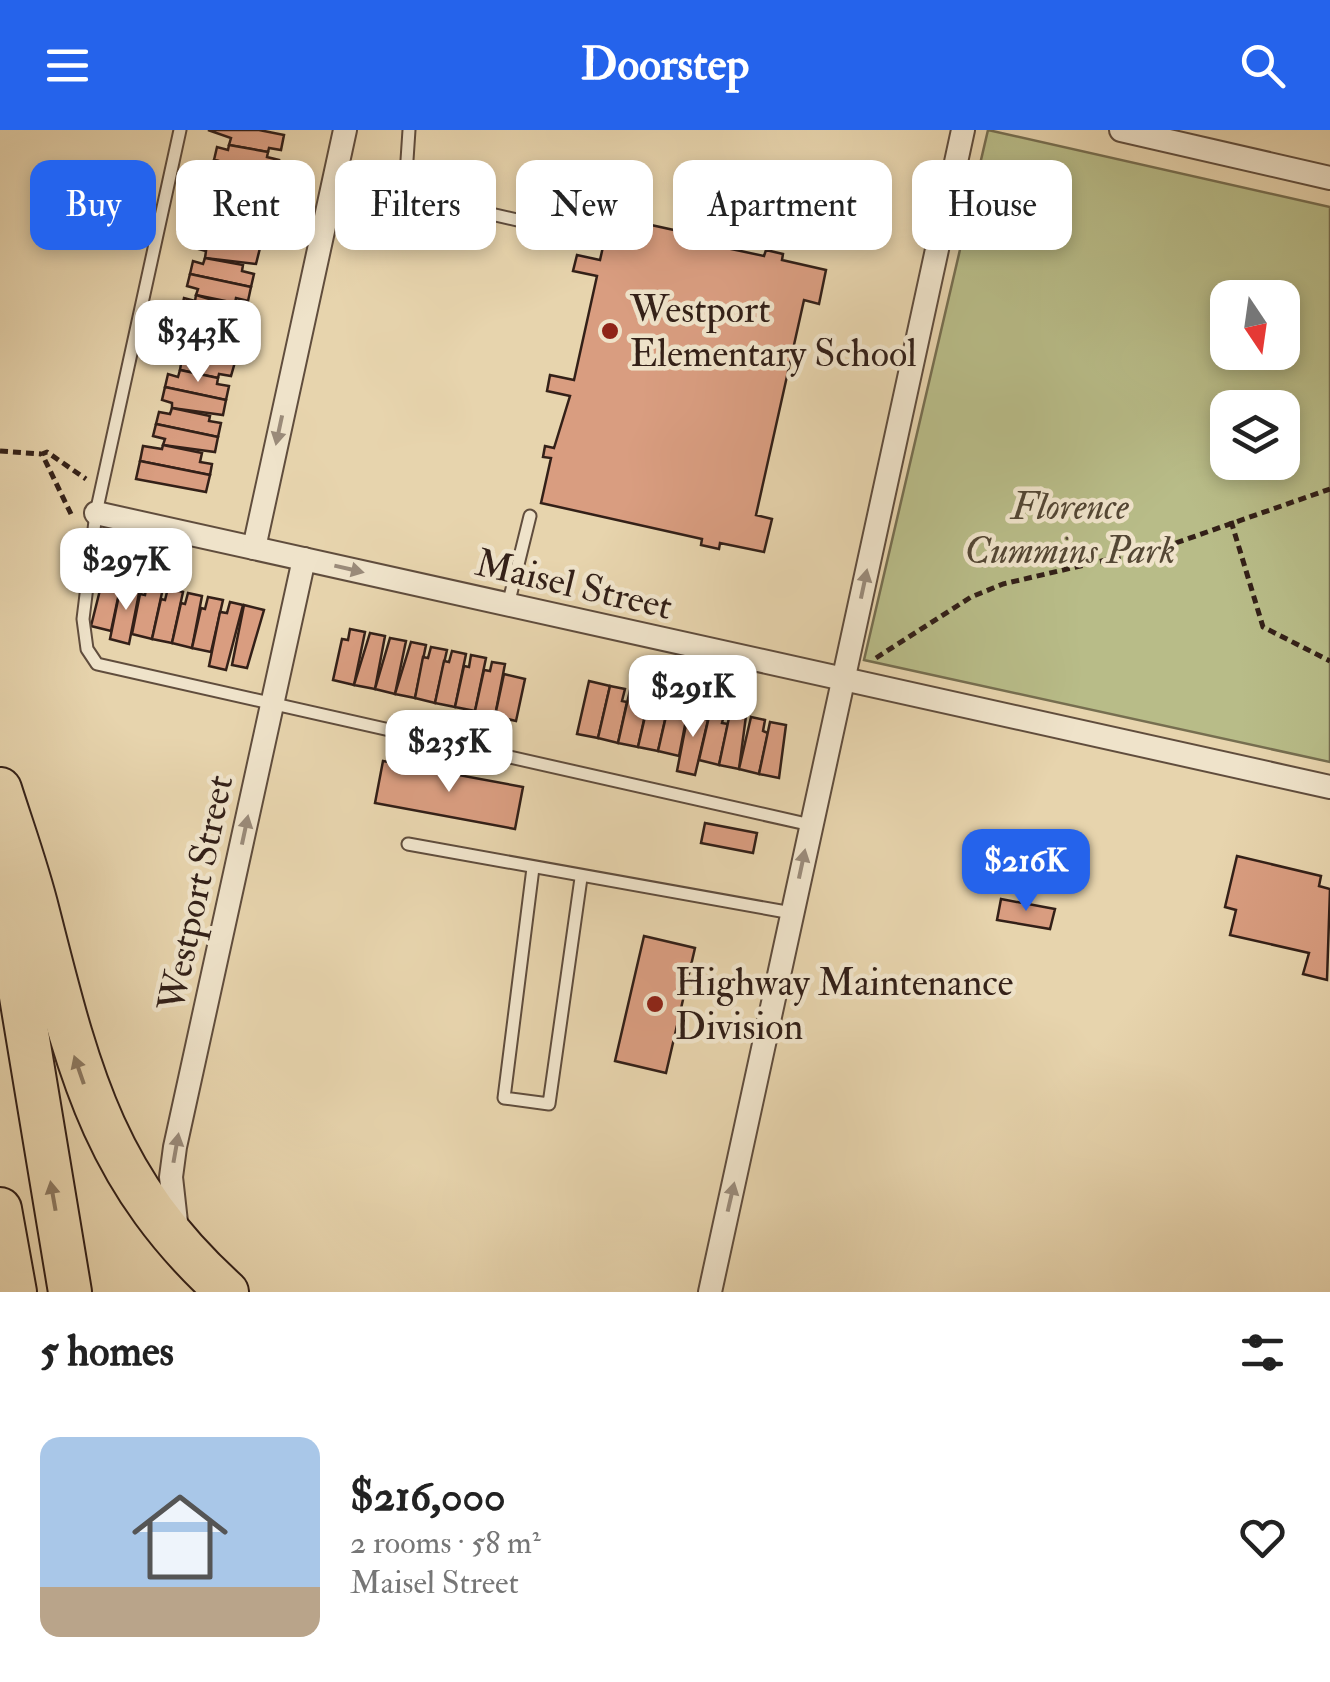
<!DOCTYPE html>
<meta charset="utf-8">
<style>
body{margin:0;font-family:"IM FELL Double Pica",serif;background:#f2f2f2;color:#222;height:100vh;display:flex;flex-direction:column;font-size:38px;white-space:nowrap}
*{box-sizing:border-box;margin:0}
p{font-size:32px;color:#767676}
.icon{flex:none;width:55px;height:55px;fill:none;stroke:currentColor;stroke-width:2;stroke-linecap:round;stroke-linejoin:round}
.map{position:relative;height:1162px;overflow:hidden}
.panel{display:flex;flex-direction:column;background:#fff;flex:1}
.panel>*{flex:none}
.banner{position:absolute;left:30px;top:30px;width:1270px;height:90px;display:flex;gap:20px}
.needle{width:65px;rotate:167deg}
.tools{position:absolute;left:1210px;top:150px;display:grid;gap:20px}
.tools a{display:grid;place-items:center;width:90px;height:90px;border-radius:20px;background:#fff;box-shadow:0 5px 15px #0003;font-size:50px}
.price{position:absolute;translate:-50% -85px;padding:0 22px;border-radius:20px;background:#fff;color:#222;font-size:32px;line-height:65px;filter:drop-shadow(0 2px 5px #0008)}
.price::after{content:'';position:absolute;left:50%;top:60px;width:30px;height:22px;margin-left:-15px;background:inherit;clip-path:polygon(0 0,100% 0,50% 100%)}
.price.on{background:#2563eb;color:#fff}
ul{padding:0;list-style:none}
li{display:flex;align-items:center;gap:30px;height:250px;padding:0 40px}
li span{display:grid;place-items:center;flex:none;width:280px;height:200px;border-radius:20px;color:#555}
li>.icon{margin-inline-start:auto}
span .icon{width:120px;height:120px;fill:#fffc;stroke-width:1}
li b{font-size:42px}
h2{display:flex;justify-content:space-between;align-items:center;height:120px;padding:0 40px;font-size:42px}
.tag{padding:0 35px;border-radius:20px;background:#fff;box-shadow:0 5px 15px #0003;font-size:35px;line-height:90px}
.tag.on{background:#2563eb;color:#fff}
header{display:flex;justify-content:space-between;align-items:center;height:130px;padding:0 40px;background:#2563eb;color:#fff;font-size:45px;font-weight:800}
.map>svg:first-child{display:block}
.green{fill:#b8bc88;stroke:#766e50;stroke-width:2.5;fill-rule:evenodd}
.building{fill:#d99d80;stroke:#332018;stroke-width:2.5}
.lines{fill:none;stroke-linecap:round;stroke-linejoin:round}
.lane-casing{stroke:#604d3d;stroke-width:15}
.street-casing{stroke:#604d3d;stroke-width:26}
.highway-casing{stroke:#332018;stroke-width:46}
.path{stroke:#332018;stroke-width:5;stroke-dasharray:8 5;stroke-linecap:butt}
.lane{stroke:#efe3ca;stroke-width:11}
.street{stroke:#efe3ca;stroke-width:22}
.highway{stroke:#e7d4ad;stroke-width:42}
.oneway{fill:#9a8b7a}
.oneway2{fill:#8d7a62}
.poi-dot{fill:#8f2418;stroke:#efe3ca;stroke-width:4}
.labels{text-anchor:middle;stroke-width:9;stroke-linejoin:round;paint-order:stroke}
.poi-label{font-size:38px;fill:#332018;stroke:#efe3ca;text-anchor:start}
.park-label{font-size:38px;font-style:italic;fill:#544734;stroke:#efe3ca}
.street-label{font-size:38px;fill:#332018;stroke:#efe3ca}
</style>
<header><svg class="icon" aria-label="menu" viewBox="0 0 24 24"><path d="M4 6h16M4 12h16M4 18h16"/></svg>Doorstep<svg class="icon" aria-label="search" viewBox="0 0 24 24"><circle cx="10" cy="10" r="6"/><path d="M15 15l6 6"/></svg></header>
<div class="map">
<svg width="1330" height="1162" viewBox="0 0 1330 1162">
<rect width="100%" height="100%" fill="#e7d4ad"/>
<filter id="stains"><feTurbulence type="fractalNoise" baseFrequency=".002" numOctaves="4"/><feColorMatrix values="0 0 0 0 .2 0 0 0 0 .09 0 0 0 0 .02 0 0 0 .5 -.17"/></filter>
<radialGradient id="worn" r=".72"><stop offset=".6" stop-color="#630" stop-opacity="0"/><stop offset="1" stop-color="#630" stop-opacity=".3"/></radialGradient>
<path class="green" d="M988 0 1330 77V632L864 530ZM1228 168H1282V222H1228ZM1228 278H1282V332H1228Z"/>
<g class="building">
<polygon points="208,0 259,0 284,5 281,20 269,18 268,22 229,15 231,8"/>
<polygon points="229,15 268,22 267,27 279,30 276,44 214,30 217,17 228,20"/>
<polygon points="214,30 276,44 273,58 221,52 223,46 211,43"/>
<polygon points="221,52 259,59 259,65 271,67 268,82 206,69 209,56 220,59"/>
<polygon points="206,69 268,82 265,96 213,90 215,83 203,81"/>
<polygon points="610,86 724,111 722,117 764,126 766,120 783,124 782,130 826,140 819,174 804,170 756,385 772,389 764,422 720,413 719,419 701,415 702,409 541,373 551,328 543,327 545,316 554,318 570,266 547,261 550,245 574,250 597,146 573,141 577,125 600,130"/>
<polygon points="181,88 211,96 213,90 251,97 250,103 262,106 260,118 178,101"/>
<polygon points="197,106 260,118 256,134 205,128 206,121 195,118"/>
<polygon points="205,128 243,135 242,141 254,144 251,157 190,144 193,131 203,134"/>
<polygon points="190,144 251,157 248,171 236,168 235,173 196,165 198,159 187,156"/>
<polygon points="196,165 246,180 243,194 181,182 184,168 195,171"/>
<polygon points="181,182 243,194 240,208 228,205 226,211 188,203 190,197 179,193"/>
<polygon points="188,203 226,211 225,215 238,218 235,232 173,219 176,207 186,209"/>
<polygon points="173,219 235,232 231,246 219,244 218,248 180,240 181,234 170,231"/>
<polygon points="180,240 218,248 217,254 229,256 226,270 165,257 168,244 178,247"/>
<polygon points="165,257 226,270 223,285 172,278 172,273 162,270"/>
<polygon points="172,278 210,286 209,291 221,293 218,307 156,294 159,282 170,284"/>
<polygon points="156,294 218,307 215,322 163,315 165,309 153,306"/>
<polygon points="163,315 202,323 200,332 212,334 210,345 140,331 143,316 162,319"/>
<polygon points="140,331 210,345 206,362 136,349"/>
<polygon points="108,446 122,449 111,501 91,496 101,456 106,457"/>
<polygon points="127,450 141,453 129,514 110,509 120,460 125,461"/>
<polygon points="147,454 163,458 152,509 132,504 140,464 145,465"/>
<polygon points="168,458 183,462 172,513 152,509 161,469 165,470"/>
<polygon points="188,463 202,466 192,518 172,513 181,473 185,474"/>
<polygon points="208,467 223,470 211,522 192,518 201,478 205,479"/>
<polygon points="230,472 243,475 226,540 209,536 220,482 227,483"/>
<polygon points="244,475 264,480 247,538 232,535"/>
<polygon points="350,499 365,502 354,555 333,550 342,509 348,510"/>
<polygon points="370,503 385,506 375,559 354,555"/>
<polygon points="390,508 406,511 395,564 375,559"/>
<polygon points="411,512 426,515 415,568 395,564"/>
<polygon points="431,517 447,520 435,573 415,568 423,527 428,528"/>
<polygon points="452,521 466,524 455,577 435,573 444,531 449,532"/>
<polygon points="471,525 486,528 475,581 455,577 464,536 469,537"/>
<polygon points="492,532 505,534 495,586 475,581 484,540 490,541"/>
<polygon points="504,544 525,549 516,591 495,586"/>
<polygon points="589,551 610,556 598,608 577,604"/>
<polygon points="610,556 625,559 622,571 627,572 618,613 598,608"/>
<polygon points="630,560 645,563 643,575 647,576 638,617 618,613"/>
<polygon points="650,565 665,568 663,580 667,581 658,621 638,617"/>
<polygon points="670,569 685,572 682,584 687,585 679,626 658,621"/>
<polygon points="690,574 705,577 703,588 708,590 695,645 677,641"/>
<polygon points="711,578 725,581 722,593 728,594 719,635 699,630"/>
<polygon points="730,583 746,586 739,639 719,635"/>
<polygon points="751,587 765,590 763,601 768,603 759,644 739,639"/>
<polygon points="770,592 786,595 779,648 759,644"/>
<polygon points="383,631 523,657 515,699 375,673"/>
<polygon points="705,693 757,703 753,723 701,713"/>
<polygon points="1237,726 1321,746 1319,756 1330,759 1327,850 1303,844 1309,823 1230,805 1236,780 1225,777"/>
<polygon points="1001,769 1055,779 1050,799 997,790"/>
<polygon points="644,806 695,818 666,943 615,931"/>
</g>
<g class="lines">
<defs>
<g id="lane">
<polyline points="180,0 96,383 83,489 87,519 97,534 811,695"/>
<polyline points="409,0 406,45 417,67 578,104"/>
<polyline points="508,475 530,386"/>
<polyline points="408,714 792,783"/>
<polyline points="533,738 504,968 549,974 581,748"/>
</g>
<g id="street">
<polyline points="1121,0 1330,48"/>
<polyline points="96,383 1330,657"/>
<polyline points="254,418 345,0"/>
<polyline points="177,1101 171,1047 175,1017 304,429"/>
<polyline points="710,1162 963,0"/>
</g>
<g id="highway">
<path d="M0 659C13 700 28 741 38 782 78 938 102 1049 227 1162"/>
<polyline points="0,740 70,1162"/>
<polyline points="0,1079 15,1162"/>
</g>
</defs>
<use href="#lane" class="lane-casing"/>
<use href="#street" class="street-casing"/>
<use href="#highway" class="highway-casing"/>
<g class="path">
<polyline points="0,321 41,324"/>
<polyline points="71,384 42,324 47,322 86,349"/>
<polyline points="1231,391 1263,497 1330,531"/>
<polyline points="876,528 971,467 1003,454 1170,415 1330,359"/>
</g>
<use href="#lane" class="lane"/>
<use href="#street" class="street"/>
<use href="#highway" class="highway"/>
</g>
<defs><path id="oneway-solid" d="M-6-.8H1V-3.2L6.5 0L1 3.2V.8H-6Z" transform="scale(2.5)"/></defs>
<g class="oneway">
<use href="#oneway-solid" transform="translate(279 300) rotate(102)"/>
<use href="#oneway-solid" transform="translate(349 439) rotate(13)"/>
<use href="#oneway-solid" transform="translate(864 454) rotate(-78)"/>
<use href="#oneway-solid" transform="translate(245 700) rotate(-78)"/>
<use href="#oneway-solid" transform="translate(802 734) rotate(-78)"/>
<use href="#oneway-solid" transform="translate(176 1018) rotate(-80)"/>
<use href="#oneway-solid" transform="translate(731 1067) rotate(-77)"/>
</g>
<g class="oneway2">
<use href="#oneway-solid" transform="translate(79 940) rotate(-109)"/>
<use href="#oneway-solid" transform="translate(53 1066) rotate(-100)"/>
</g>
<g class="poi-dot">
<circle cx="610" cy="201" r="10"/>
<circle cx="655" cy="874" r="10"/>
</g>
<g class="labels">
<g class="poi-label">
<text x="630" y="192">Westport<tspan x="630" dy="44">Elementary School</tspan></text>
<text x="675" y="865">Highway Maintenance<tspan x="675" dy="44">Division</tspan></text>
</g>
<g class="park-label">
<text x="1070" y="389">Florence<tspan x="1070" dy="44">Cummins Park</tspan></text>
</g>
<g class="street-label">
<text transform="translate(574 454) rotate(13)" y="13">Maisel Street</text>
<text transform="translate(195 763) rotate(-78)" y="13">Westport Street</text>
</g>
</g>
<rect width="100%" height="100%" filter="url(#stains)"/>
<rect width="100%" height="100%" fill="url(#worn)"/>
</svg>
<div class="tools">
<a><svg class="needle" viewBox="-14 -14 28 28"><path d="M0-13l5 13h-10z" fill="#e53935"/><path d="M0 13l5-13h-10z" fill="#767676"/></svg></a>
<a><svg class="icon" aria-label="layers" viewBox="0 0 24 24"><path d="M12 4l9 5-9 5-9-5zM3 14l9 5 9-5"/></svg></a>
</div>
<b class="price" style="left:198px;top:255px">$343K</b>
<b class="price" style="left:126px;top:483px">$297K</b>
<b class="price" style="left:693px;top:610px">$291K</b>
<b class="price" style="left:449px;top:665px">$235K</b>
<b class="price on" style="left:1026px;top:784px">$216K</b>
<div class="banner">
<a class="tag on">Buy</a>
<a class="tag">Rent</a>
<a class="tag">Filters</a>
<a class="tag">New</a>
<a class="tag">Apartment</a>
<a class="tag">House</a>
</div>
</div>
<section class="panel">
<h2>5 homes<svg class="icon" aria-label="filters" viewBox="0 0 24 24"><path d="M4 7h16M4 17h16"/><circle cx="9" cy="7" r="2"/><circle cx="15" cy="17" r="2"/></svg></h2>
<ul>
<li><span style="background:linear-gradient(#a9c7e8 75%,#b9a48a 0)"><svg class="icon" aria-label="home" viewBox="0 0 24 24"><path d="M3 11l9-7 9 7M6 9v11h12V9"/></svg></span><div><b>$216,000</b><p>2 rooms · 58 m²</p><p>Maisel Street</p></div><svg class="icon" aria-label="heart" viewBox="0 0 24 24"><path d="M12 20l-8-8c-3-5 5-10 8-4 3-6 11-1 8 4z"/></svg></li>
</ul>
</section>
